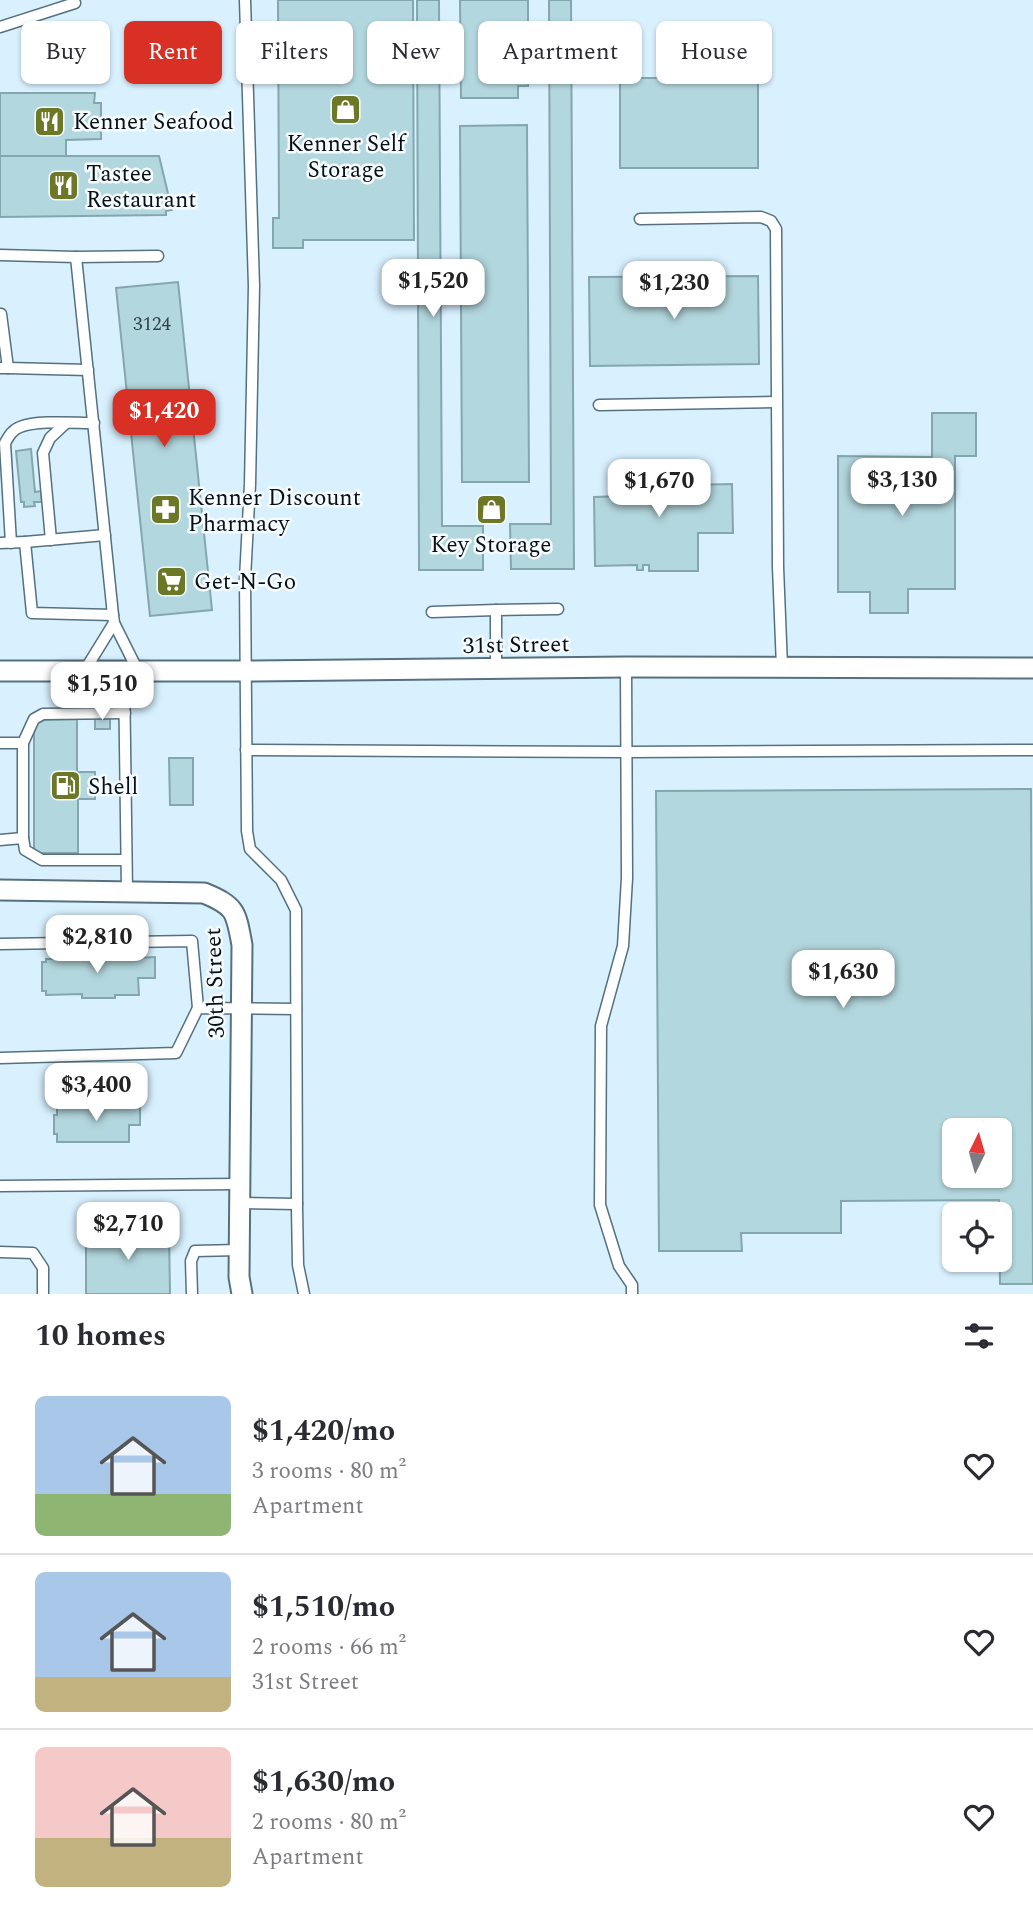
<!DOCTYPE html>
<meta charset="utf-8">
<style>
body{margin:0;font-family:Spectral,serif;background:#f2f2f3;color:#2b2b33;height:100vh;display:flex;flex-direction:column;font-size:26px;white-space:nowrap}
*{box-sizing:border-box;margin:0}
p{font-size:23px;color:#7c7c81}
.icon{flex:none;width:38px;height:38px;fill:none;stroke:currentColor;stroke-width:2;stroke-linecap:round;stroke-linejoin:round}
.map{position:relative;height:1294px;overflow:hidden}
.sheet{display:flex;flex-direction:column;background:#fff;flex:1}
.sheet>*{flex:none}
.guide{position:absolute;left:21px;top:21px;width:992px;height:63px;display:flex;gap:14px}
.needle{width:46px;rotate:5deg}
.buttons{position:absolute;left:942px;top:1118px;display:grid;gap:14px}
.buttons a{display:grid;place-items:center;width:70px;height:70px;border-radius:10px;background:#fff;box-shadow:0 2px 5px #0004;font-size:35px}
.price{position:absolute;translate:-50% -60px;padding:0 16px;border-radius:14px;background:#fff;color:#222;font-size:23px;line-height:46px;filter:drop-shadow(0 2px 4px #0008)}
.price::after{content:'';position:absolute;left:50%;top:42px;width:21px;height:16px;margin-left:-10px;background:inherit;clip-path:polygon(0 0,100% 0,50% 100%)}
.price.selected{background:#d93025;color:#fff}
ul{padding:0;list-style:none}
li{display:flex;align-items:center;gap:21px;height:175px;padding:0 35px}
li+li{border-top:2px solid #e1e1e2}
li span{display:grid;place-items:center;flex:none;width:196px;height:140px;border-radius:10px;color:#555}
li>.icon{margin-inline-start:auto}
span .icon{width:84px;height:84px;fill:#fffc;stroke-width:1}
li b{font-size:30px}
h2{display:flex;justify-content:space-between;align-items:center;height:84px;padding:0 35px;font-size:30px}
.pill{padding:0 24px;border-radius:10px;background:#fff;box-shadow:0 2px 5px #0004;font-size:24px;line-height:63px}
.pill.selected{background:#d93025;color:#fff}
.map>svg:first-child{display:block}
.building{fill:#b3d7de;stroke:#84a7ae;stroke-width:2;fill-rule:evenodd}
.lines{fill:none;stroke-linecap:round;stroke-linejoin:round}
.lane-casing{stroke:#55707f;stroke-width:13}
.street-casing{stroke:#55707f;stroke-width:23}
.lane{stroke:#fff;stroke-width:10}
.street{stroke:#fff;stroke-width:19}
.labels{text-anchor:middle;stroke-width:5;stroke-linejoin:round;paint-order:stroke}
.number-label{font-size:19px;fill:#314147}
.poi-label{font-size:23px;fill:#060f15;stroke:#f5fbfe;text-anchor:start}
.street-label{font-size:23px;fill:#060f15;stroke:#f5fbfe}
</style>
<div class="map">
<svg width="1033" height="1294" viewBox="0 0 1033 1294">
<rect width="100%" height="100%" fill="#d9f1ff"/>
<g class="building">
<polygon points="278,0 413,0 414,240 303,240 303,248 273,248 273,218 279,218"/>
<polygon points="417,0 439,0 442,526 483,526 483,570 419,570"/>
<polygon points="460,0 528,0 528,86 518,86 518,98 461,98"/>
<polygon points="549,0 571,0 574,569 511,569 510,524 551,524"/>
<rect x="620" y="78" width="138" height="90"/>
<polygon points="0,93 95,93 94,103 101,103 101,139 66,140 66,156 0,156"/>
<polygon points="527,125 529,482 462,482 460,126"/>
<polygon points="0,156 159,156 172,210 166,211 166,215 0,217"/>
<polygon points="758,276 759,364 590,366 589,277"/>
<polygon points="178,282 212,610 150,616 116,288"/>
<polygon points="932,413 976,413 976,456 955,456 955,589 908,589 908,613 870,613 870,592 838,592 838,456 932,457"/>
<polygon points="31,449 35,492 41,491 42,502 34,502 35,506 24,507 24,502 21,502 16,451"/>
<polygon points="686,463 686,485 732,484 733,533 698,533 698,571 649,571 649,565 643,565 643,570 637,570 637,565 595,566 594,497 621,496 621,464"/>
<rect x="95" y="714" width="15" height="15"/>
<polygon points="77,719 77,772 95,772 95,799 78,799 78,853 34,853 34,720"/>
<polygon points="169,758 193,758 193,805 170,805"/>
<path d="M1031 789 1033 1284H1000L999 1200 841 1201V1233H741L742 1251H659L656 791ZM954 1130H999V1176H954Z"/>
<polygon points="82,954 138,954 138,958 155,957 155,978 138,978 139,995 115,995 115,998 82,998 82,994 46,995 46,991 42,991 42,962 46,962 46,959 83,959"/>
<polygon points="140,1105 140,1125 129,1125 129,1142 57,1142 57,1134 54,1134 54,1115 57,1115 57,1106"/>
<polygon points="86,1230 169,1230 170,1294 86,1294"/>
</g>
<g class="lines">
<defs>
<g id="lane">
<polyline points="245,0 254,286 250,484 245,579 247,831 250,849 281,880 296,910 297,1208 298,1265 304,1294"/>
<polyline points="0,27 75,3"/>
<polyline points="640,219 761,217 771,221 776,229 778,567 782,667"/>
<polyline points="0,255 76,257 113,615 32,613 25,542 0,543"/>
<polyline points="76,257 158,256"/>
<polyline points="0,368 8,368 1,314"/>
<polyline points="8,368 88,370"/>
<polyline points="599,405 776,402"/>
<polyline points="51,540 43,453 50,438 66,423"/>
<polyline points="25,542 105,535"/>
<path d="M11 543 5 443C9 436 12 430 20 427 38 420 73 423 94 423"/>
<polyline points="432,612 496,610"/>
<polyline points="113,615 114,623 138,671"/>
<polyline points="626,667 627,878 623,946 601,1026 600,1205 619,1266 632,1285 632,1294"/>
<polyline points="496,669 496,610 558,609"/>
<polyline points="85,670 114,623"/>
<polyline points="124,671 127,892"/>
<polyline points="125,713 43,714 34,719 23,743 23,838 25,850 42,860 126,860"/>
<polyline points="0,743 23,743"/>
<polyline points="246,750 627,752 1033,750"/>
<polyline points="0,840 23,838"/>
<polyline points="0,944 192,941 198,1008"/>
<polyline points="0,1058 176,1053 198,1008 296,1009"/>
<polyline points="0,1186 240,1184"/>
<polyline points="240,1203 297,1204"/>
<polyline points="0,1252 33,1253 43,1268 43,1294"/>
<polyline points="192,1294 191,1261 195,1251 239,1250"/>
</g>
<g id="street">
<polyline points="0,671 245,671 626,667 1033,668"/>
<path d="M0 890 204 893C236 906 236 912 242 945L239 1277 242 1294"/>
</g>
</defs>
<use href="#lane" class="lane-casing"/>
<use href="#street" class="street-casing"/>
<use href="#lane" class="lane"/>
<use href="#street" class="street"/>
</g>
<defs>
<symbol id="shop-square" viewBox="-11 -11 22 22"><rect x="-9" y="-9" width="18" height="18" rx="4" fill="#6c7825" stroke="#f5fbfe"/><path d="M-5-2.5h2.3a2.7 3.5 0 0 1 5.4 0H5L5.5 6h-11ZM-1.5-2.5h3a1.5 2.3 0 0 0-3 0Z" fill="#fff"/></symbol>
<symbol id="restaurant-square" viewBox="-11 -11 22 22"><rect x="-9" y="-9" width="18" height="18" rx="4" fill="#6c7825" stroke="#f5fbfe"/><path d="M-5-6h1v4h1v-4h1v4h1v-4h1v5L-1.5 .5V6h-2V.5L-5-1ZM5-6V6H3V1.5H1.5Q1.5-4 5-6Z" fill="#fff"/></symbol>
<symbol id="pharmacy-square" viewBox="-11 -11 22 22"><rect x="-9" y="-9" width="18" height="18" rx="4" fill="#6c7825" stroke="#f5fbfe"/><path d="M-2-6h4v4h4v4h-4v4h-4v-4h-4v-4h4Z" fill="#fff"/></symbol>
<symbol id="supermarket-square" viewBox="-11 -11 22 22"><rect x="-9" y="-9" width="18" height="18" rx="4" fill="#6c7825" stroke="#f5fbfe"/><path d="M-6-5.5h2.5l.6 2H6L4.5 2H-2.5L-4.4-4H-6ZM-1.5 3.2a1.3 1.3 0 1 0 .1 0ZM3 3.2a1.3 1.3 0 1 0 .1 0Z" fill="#fff"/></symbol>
<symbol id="fuel-square" viewBox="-11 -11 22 22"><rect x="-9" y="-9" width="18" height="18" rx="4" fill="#6c7825" stroke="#f5fbfe"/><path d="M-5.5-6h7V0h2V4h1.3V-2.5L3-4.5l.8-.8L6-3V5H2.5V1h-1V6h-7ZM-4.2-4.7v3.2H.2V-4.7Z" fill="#fff"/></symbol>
</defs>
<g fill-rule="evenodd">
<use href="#shop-square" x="328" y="92" width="35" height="35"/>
<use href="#restaurant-square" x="32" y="104" width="35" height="35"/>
<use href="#restaurant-square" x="46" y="168" width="35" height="35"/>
<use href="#pharmacy-square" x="148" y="492" width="35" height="35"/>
<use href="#shop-square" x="474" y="492" width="35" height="35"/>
<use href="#supermarket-square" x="154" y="564" width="35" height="35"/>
<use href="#fuel-square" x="48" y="768" width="35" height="35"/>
</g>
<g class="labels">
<g class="number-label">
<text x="152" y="330">3124</text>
</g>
<g class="poi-label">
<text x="73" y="129">Kenner Seafood</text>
<text x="346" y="151" text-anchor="middle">Kenner Self<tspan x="346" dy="26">Storage</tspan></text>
<text x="86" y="181">Tastee<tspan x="86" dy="26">Restaurant</tspan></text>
<text x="188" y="505">Kenner Discount<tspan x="188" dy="26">Pharmacy</tspan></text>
<text x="491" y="552" text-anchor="middle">Key Storage</text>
<text x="194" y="589">Get-N-Go</text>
<text x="88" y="794">Shell</text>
</g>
<g class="street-label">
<text transform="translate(516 644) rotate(-1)" y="8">31st Street</text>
<text transform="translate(214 983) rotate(-92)" y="8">30th Street</text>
</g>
</g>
</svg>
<div class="buttons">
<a><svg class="needle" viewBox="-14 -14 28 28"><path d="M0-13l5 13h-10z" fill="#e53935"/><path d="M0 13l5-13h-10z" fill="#7c7c81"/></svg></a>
<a><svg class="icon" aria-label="locate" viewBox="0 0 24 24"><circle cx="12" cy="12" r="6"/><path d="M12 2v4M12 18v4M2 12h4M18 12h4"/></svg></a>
</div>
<b class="price" style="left:433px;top:319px">$1,520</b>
<b class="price" style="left:674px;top:321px">$1,230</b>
<b class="price selected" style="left:164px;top:449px">$1,420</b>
<b class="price" style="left:902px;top:518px">$3,130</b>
<b class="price" style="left:659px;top:519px">$1,670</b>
<b class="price" style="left:102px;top:722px">$1,510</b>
<b class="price" style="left:97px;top:975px">$2,810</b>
<b class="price" style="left:843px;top:1010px">$1,630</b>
<b class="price" style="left:96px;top:1123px">$3,400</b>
<b class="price" style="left:128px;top:1262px">$2,710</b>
<div class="guide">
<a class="pill">Buy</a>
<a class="pill selected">Rent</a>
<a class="pill">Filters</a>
<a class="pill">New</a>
<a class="pill">Apartment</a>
<a class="pill">House</a>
</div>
</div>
<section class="sheet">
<h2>10 homes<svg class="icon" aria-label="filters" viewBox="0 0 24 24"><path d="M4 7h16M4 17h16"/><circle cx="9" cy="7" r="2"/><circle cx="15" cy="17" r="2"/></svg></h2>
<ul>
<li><span style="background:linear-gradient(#a9c7e8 70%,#8fb573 0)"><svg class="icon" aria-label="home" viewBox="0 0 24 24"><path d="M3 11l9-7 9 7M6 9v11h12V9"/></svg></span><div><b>$1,420/mo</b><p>3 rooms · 80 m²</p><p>Apartment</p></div><svg class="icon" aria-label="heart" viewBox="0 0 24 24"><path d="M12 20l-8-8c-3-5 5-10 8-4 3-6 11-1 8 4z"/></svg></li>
<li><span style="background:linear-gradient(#a9c7e8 75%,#c2b280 0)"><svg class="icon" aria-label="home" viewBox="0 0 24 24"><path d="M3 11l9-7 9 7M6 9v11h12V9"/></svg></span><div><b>$1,510/mo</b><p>2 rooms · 66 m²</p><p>31st Street</p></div><svg class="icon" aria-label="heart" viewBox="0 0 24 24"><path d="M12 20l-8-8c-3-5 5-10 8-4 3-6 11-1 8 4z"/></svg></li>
<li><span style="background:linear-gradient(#f6c9c9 65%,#c2b280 0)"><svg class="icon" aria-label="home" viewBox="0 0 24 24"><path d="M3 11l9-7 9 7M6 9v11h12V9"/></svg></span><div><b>$1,630/mo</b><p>2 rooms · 80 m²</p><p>Apartment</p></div><svg class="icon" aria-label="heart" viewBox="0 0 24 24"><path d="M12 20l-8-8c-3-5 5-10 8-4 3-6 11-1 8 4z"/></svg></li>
</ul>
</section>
